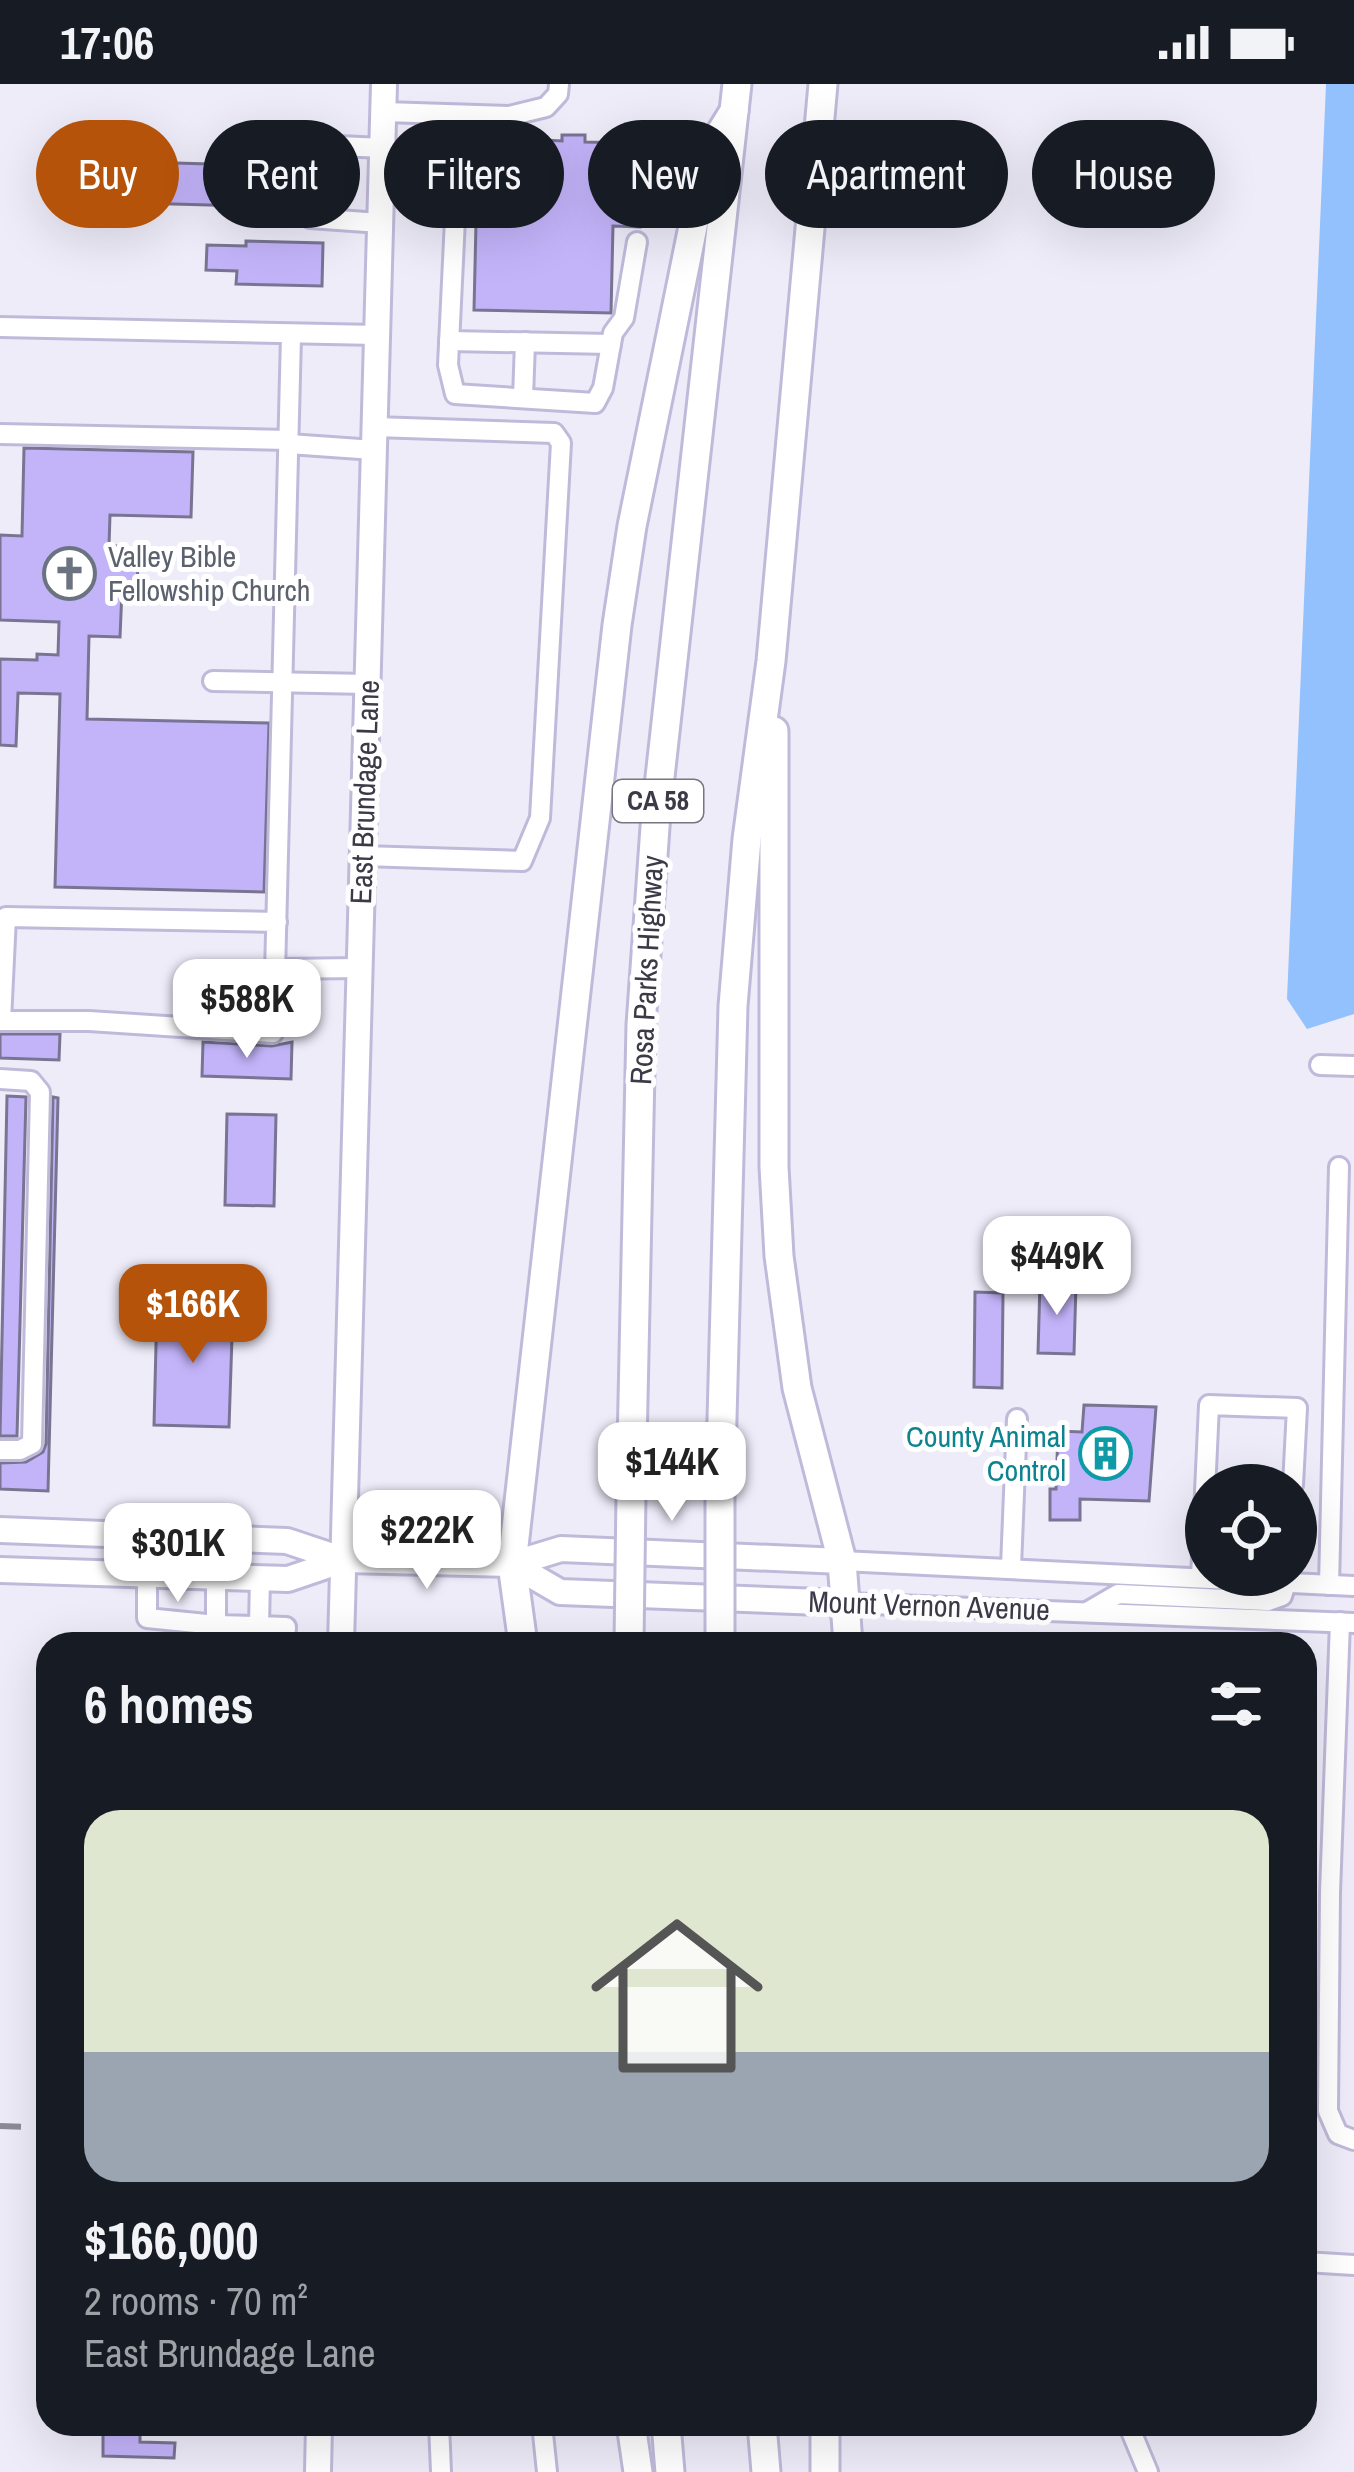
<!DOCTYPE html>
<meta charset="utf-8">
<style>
body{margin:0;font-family:"Archivo Narrow",sans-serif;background:#242831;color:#f1f3f6;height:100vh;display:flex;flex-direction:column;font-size:45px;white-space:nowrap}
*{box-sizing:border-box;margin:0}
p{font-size:39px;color:#9ea1a6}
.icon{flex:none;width:66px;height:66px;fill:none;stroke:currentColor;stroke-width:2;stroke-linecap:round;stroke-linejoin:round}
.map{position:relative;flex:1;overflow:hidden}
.drawer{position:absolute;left:36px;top:1548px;width:1281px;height:804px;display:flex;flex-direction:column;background:#171b24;border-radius:36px;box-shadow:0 12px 48px #0002}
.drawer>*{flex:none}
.banner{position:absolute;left:36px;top:36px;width:1284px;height:108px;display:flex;gap:24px}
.fabs{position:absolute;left:1185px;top:1380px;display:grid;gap:24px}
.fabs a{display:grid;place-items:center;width:132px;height:132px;border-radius:50%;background:#171b24;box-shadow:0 12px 48px #0002;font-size:60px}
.price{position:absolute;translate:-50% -102px;padding:0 27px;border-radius:24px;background:#fff;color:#222;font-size:39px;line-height:78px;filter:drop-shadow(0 3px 6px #0008)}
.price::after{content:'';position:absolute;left:50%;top:72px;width:36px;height:27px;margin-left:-18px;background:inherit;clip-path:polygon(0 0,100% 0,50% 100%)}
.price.selected{background:#b45309;color:#fff}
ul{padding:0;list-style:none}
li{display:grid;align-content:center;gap:24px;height:636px;padding:0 48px}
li+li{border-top:3px solid #363941}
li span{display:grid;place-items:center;height:372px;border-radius:36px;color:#555}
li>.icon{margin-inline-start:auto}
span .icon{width:216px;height:216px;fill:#fffc;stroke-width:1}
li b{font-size:51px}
h2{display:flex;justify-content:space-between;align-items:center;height:144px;padding:0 48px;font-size:51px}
.tag{padding:0 42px;border-radius:54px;background:#171b24;box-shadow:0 12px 48px #0002;font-size:42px;line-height:108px}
.tag.selected{background:#b45309;color:#fff}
.status{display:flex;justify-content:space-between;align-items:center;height:84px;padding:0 60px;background:#171b24;direction:ltr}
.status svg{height:33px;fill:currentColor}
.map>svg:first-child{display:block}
.water{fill:#93c1fd}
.building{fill:#c3b4fa;stroke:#797492;stroke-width:3}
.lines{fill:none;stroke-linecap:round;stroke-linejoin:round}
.minor-casing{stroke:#c0bada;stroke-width:24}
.major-casing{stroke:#c0bada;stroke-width:30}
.highway-casing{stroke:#c0bada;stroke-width:33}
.minor{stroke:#fff;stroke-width:18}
.major{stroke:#fff;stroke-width:24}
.highway{stroke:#fff;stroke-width:27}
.rail{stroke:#8e8b99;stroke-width:6;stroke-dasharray:21 21;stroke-linecap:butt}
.highway-bridge-casing{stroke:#c0bada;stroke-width:33;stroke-linecap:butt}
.highway-bridge{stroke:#fff;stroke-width:27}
.labels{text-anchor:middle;stroke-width:10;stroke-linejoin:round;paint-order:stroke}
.shield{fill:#fff;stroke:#77757f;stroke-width:3}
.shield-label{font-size:27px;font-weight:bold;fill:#3d3a48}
.worship-label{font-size:30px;fill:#5b616d;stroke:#fff;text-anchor:start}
.street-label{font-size:30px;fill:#3d3a48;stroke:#fff}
.culture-label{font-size:30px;fill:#0d838f;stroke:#fff;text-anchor:end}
</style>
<div class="status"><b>17:06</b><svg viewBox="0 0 49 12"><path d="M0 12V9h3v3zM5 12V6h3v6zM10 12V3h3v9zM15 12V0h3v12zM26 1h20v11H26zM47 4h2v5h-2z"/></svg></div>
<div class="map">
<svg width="1354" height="2388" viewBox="0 0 1354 2388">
<rect width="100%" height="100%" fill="#efecfa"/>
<polygon class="water" points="1326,0 1354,0 1354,930 1307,945 1287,915"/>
<g class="building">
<polygon points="562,51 585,51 585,58 627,59 626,110 641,110 640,143 613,142 611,229 474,226 477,96 473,96 474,52 562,57"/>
<polygon points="104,52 140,53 139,78 245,81 244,122 102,118"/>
<polygon points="246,157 323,159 322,202 236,200 237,187 206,186 207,161 246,162"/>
<polygon points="24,364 193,368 191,433 110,431 109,462 123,462 123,474 138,474 137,507 122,506 120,553 89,552 87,635 269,639 264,808 55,803 60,610 18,609 16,662 0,661 0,575 37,576 37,570 58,571 59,538 0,536 0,451 22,452"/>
<polygon points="0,950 60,950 59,976 0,974"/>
<polygon points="203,958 272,962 292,958 291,995 202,992"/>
<polygon points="7,1012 26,1013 17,1352 0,1352"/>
<polygon points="53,1013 58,1014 48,1407 0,1405 0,1379 26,1378 43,1368 46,1360"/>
<polygon points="227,1030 276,1031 274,1122 225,1121"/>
<polygon points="1040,1199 1076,1200 1074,1270 1038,1269"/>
<polygon points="975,1208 1003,1209 1002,1304 974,1303"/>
<polygon points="157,1221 233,1223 229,1343 154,1341"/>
<polygon points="1084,1321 1156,1323 1149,1417 1080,1415 1080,1436 1050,1436 1050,1405 1056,1405 1058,1347 1082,1348"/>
<polygon points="103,2340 120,2340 120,2349 140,2350 140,2358 175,2359 174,2374 103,2372"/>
</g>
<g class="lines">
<defs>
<g id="minor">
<polyline points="384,28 509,32 546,23 558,10 559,0"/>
<polyline points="460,31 448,281 455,310 595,319 603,304 613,249 624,234 637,158"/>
<polyline points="380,139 310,134 294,125 296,72 317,61 383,64"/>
<polyline points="0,243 377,251"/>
<polyline points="449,257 611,260"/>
<polyline points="523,314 525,258"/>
<polyline points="0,350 289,356"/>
<polyline points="289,360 374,366"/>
<polyline points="213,597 368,600"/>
<polyline points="363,772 522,777 540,734 561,359 554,349 375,343"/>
<path d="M277 838 6 833 1 937H89L273 949C281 717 286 485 291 252"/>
<polyline points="275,885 360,884"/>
<polyline points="1320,981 1354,982"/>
<polyline points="0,995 31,997 40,1008 32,1360 20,1366 0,1366"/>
<polyline points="842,1477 1354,1502"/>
<polyline points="1011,1483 1017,1335"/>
<polyline points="147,1490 147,1534 216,1541"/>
<polyline points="216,1492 216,1541 259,1542 258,1560"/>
<polyline points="260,1494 259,1542 286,1543 285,1560"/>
<polyline points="1201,1494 1209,1321 1297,1324 1293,1401"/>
<polyline points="1329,1501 1339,1083"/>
<polyline points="846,1519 1354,1539"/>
<polyline points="1087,1528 1118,1510 1268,1517 1282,1512 1289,1491"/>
<polyline points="1340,1538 1330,1808 1328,2027 1338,2050 1354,2056"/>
<polyline points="1305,2178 1354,2181"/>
<polyline points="439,2340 441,2388"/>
<polyline points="542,2340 547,2388"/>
<polyline points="1128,2340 1148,2388"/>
</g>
<g id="major">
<polyline points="0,1446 287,1457 344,1476 512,1480 561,1465 842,1477"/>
<polyline points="512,1480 560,1508 846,1519"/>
<polyline points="0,1486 288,1495 344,1476"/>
<polyline points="341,1560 384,0"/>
<polyline points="318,2388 319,2340"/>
</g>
<g id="highway">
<polyline points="774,647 774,1083 779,1172 797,1304 842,1477 848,1560"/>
<polyline points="631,1410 641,941 656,729 737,0"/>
<polyline points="720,1410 733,922 747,755 771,577 823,0"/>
<polyline points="523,1560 512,1480 617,541 632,442 708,69 734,27"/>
<polyline points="631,2340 638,2388"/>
<polyline points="666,2340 670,2388"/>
<polyline points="762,2340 766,2388"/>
<polyline points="825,2388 825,2340"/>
</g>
</defs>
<use href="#minor" class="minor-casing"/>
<use href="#major" class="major-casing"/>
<use href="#highway" class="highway-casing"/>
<use href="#minor" class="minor"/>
<use href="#major" class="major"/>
<use href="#highway" class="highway"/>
<polyline class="rail" points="0,2042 30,2043"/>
<defs>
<g id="highway-bridge">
<polyline points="720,1410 720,1560"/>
<polyline points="629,1560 631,1410"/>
</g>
</defs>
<use href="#highway-bridge" class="highway-bridge-casing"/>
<use href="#highway-bridge" class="highway-bridge"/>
</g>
<defs>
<symbol id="church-ring" viewBox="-11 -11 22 22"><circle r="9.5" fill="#fff" stroke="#6b7280" stroke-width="1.5"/><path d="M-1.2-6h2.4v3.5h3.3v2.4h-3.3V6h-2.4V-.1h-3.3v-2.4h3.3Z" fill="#6b7280"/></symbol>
<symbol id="building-ring" viewBox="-11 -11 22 22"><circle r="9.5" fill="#fff" stroke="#0f9aa8" stroke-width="1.5"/><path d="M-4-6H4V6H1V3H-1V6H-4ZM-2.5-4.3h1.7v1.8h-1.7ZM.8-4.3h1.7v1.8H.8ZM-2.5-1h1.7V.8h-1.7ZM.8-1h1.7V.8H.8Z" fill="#0f9aa8"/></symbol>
</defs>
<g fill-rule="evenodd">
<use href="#church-ring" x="40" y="460" width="59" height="59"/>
<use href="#building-ring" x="1076" y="1340" width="59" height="59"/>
</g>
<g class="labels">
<rect class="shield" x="613" y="696" width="90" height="42" rx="9"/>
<g class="shield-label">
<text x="658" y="726">CA 58</text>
</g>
<g class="worship-label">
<text x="108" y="483">Valley Bible<tspan x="108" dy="34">Fellowship Church</tspan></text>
</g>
<g class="street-label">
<text transform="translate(365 708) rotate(-88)" y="10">East Brundage Lane</text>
<text transform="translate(647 886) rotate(-87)" y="10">Rosa Parks Highway</text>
<text transform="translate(929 1522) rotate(2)" y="10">Mount Vernon Avenue</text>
</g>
<g class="culture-label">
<text x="1066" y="1363">County Animal<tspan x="1066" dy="34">Control</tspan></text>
</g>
</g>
</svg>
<div class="fabs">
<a><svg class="icon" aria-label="locate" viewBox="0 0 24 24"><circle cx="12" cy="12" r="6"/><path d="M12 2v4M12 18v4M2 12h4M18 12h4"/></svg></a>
</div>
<b class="price" style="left:247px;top:977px">$588K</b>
<b class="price" style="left:1057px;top:1234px">$449K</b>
<b class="price selected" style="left:193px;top:1282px">$166K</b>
<b class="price" style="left:672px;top:1440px">$144K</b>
<b class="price" style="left:427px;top:1508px">$222K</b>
<b class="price" style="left:178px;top:1521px">$301K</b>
<div class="banner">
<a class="tag selected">Buy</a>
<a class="tag">Rent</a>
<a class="tag">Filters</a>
<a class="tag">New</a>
<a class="tag">Apartment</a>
<a class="tag">House</a>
</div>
<section class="drawer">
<h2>6 homes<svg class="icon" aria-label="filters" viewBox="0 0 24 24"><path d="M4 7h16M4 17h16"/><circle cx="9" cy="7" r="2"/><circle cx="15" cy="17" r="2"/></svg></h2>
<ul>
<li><span style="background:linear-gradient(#dfe7d0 65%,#9aa5b1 0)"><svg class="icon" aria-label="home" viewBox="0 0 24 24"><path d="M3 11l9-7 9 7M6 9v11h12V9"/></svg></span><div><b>$166,000</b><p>2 rooms · 70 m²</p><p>East Brundage Lane</p></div></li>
</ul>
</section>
</div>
